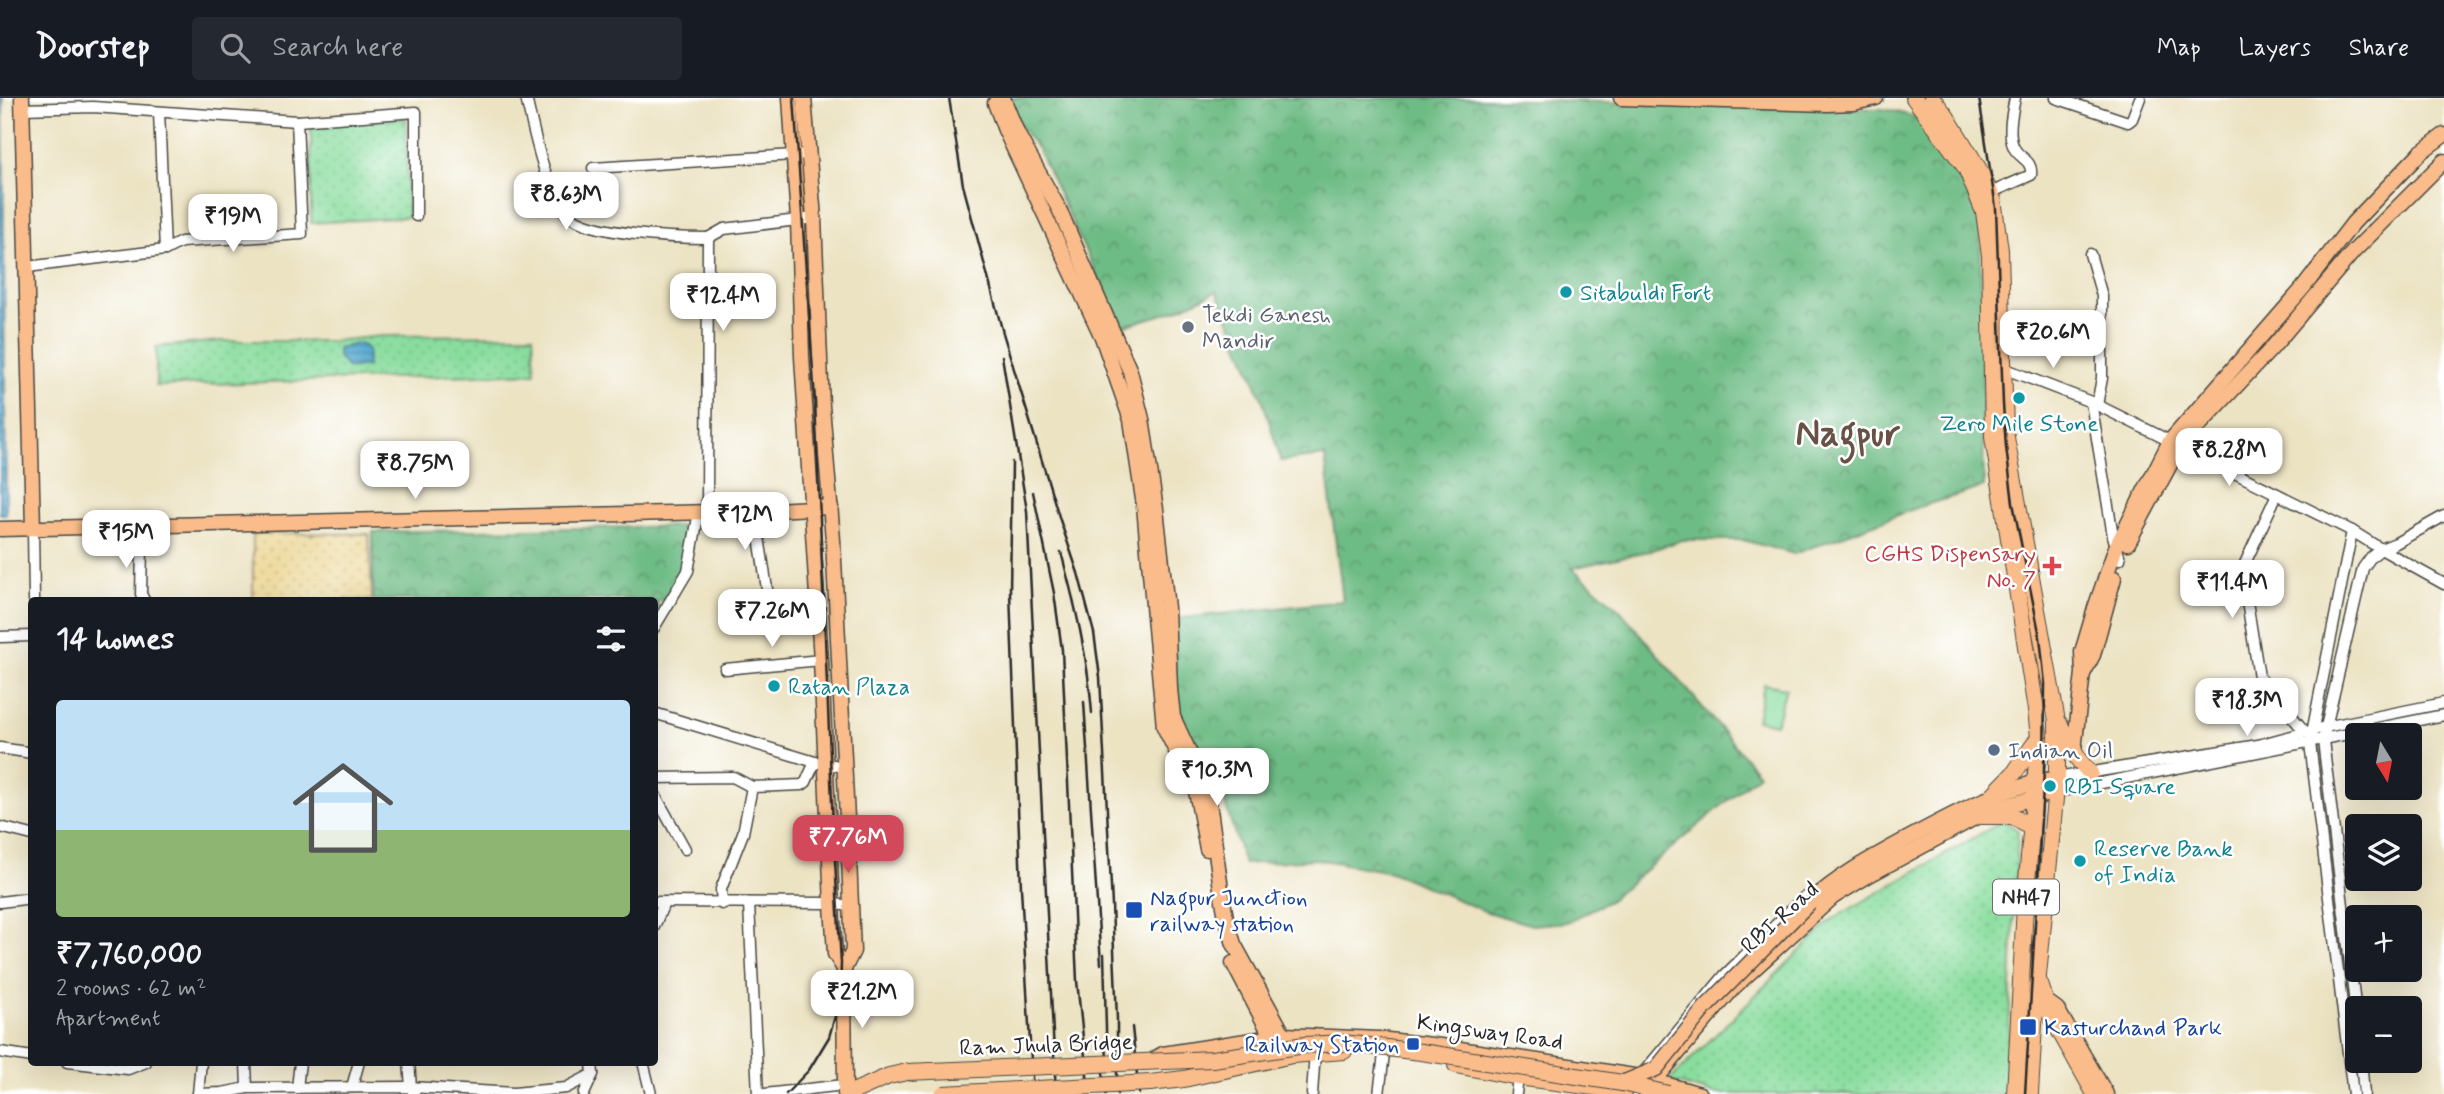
<!DOCTYPE html>
<meta charset="utf-8">
<style>
body{margin:0;font-family:Mynerve,sans-serif;background:#242831;color:#f1f3f6;height:100vh;display:flex;flex-direction:column;font-size:26px;white-space:nowrap}
*{box-sizing:border-box;margin:0}
p{font-size:23px;color:#9ea1a6}
.icon{flex:none;width:38px;height:38px;fill:none;stroke:currentColor;stroke-width:2;stroke-linecap:round;stroke-linejoin:round}
.map{position:relative;flex:1;overflow:hidden}
.details{position:absolute;left:28px;top:499px;width:630px;height:469px;display:flex;flex-direction:column;background:#171b24;border-radius:7px;box-shadow:0 7px 28px #0002}
.details>*{flex:none}
.needle{width:46px;rotate:170deg}
.buttons{position:absolute;left:2345px;top:625px;display:grid;gap:14px}
.buttons a{display:grid;place-items:center;width:77px;height:77px;border-radius:7px;background:#171b24;box-shadow:0 7px 28px #0002;font-size:35px}
.price{position:absolute;translate:-50% -60px;padding:0 16px;border-radius:14px;background:#fff;color:#222;font-size:23px;line-height:46px;filter:drop-shadow(0 2px 4px #0008)}
.price::after{content:'';position:absolute;left:50%;top:42px;width:21px;height:16px;margin-left:-10px;background:inherit;clip-path:polygon(0 0,100% 0,50% 100%)}
.price.on{background:#d1495b;color:#fff}
ul{padding:0;list-style:none}
li{display:grid;align-content:center;gap:14px;height:371px;padding:0 28px}
li+li{border-top:2px solid #363941}
li span{display:grid;place-items:center;height:217px;border-radius:7px;color:#555}
li>.icon{margin-inline-start:auto}
span .icon{width:126px;height:126px;fill:#fffc;stroke-width:1}
li b{font-size:30px}
h2{display:flex;justify-content:space-between;align-items:center;height:84px;padding:0 28px;font-size:30px}
header{display:flex;align-items:center;gap:42px;box-sizing:border-box;height:98px;padding:0 35px;background:#171b24;border-bottom:2px solid #363941}
header strong{font-size:33px}
nav{display:flex;gap:38px;margin-inline-start:auto;font-size:24px}
.search{width:490px;height:63px;background:#242831;display:flex;align-items:center;gap:18px;box-sizing:border-box;padding:0 24px;border-radius:7px;color:#9ea1a6;font-size:26px}
.map>svg:first-child{display:block}
.grass{fill:url(#grass-dots);stroke:#5a8464;stroke-width:2}
.forest{fill:url(#forest-crowns);stroke:#4c7458;stroke-width:2}
.sand{fill:url(#sand-dots);stroke:#8c8264;stroke-width:2}
.garden{fill:#89dd9e;stroke:#5a8464;stroke-width:2}
.water{fill:url(#water-rules);stroke:#3f6a7e;stroke-width:2}
.lines{fill:none;stroke-linecap:round;stroke-linejoin:round}
.minor-casing{stroke:#484742;stroke-width:13}
.major-casing{stroke:#484742;stroke-width:17}
.highway-casing{stroke:#484742;stroke-width:18}
.minor{stroke:#fff;stroke-width:10}
.major{stroke:#f9bc8a;stroke-width:14}
.highway{stroke:#f9bc8a;stroke-width:16}
.rail{stroke:#2b2b2b;stroke-width:2.5}
.major-bridge-casing{stroke:#484742;stroke-width:17;stroke-linecap:butt}
.highway-bridge-casing{stroke:#484742;stroke-width:18;stroke-linecap:butt}
.major-bridge{stroke:#f9bc8a;stroke-width:14}
.highway-bridge{stroke:#f9bc8a;stroke-width:16}
.culture-dot{fill:#0f9aa8;stroke:#fff;stroke-width:2.5}
.worship-dot{fill:#6b7280;stroke:#fff;stroke-width:2.5}
.health-dot{fill:#e0444e;stroke:#fff;stroke-width:2.5}
.service-dot{fill:#5c6f8a;stroke:#fff;stroke-width:2.5}
.transit-dot{fill:#1a4fb4;stroke:#fff;stroke-width:2.5}
.labels{text-anchor:middle;stroke-width:5;stroke-linejoin:round;paint-order:stroke}
.shield{fill:#fff;stroke:#6b6b6b;stroke-width:2}
.shield-label{font-size:21px;font-weight:bold;fill:#2b2b2b}
.culture-label{font-size:23px;fill:#0d838f;stroke:#fff;text-anchor:start}
.worship-label{font-size:23px;fill:#5b616d;stroke:#fff;text-anchor:start}
.health-label{font-size:23px;fill:#be3a42;stroke:#fff;text-anchor:end}
.service-label{font-size:23px;fill:#4e5e75;stroke:#fff;text-anchor:start}
.transit-label{font-size:23px;fill:#164399;stroke:#fff;text-anchor:start}
.street-label{font-size:23px;fill:#2b2b2b;stroke:#fff}
.town-label{font-size:37px;font-weight:bold;fill:#675245;stroke:#fff}
</style>
<header>
<strong>Doorstep</strong>
<div class="search"><svg class="icon" aria-label="search" viewBox="0 0 24 24"><circle cx="10" cy="10" r="6"/><path d="M15 15l6 6"/></svg>Search here</div>
<nav><a>Map</a><a>Layers</a><a>Share</a></nav>
</header>
<div class="map">
<svg width="2444" height="996" viewBox="0 0 2444 996">
<defs>
<pattern id="grass-dots" width="8" height="8" patternUnits="userSpaceOnUse" patternTransform="scale(1.75)"><rect width="8" height="8" fill="#89dd9e"/><path d="M2 2h.1M6 6h.1" fill="none" stroke="#76be88" stroke-width="1.8" stroke-linecap="round"/></pattern>
<pattern id="forest-crowns" width="20" height="18" patternUnits="userSpaceOnUse" patternTransform="scale(1.75)"><rect width="20" height="18" fill="#6ebc85"/><path d="M2 6a3 3 0 1 1 6 0M12 15a3 3 0 1 1 6 0" fill="none" stroke="#5b996d"/></pattern>
<pattern id="sand-dots" width="8" height="8" patternUnits="userSpaceOnUse" patternTransform="scale(1.75)"><rect width="8" height="8" fill="#eeda9e"/><path d="M2 2h.1M6 6h.1" fill="none" stroke="#cb8" stroke-width="1.8" stroke-linecap="round"/></pattern>
<pattern id="water-rules" width="6" height="5" patternUnits="userSpaceOnUse" patternTransform="scale(1.75)"><rect width="6" height="5" fill="#53a9d0"/><path d="M0 2.5h6" fill="none" stroke="#458aa9"/></pattern>
</defs>
<rect width="100%" height="100%" fill="#fff"/>
<filter id="ink" filterUnits="userSpaceOnUse"><feTurbulence type="fractalNoise" baseFrequency=".0143" numOctaves="2"/><feDisplacementMap in="SourceGraphic" scale="14" xChannelSelector="R" yChannelSelector="G"/><feConvolveMatrix kernelMatrix="1 2 1 2 8 2 1 2 1" color-interpolation-filters="sRGB"/></filter>
<filter id="wash" filterUnits="userSpaceOnUse"><feTurbulence type="fractalNoise" baseFrequency=".00686" numOctaves="4" result="noise"/><feDisplacementMap in="SourceGraphic" scale="28" xChannelSelector="R" yChannelSelector="G"/><feGaussianBlur stdDeviation="1.57" result="paint"/><feColorMatrix in="noise" values="0 0 0 0 0 0 0 0 0 0 0 0 0 0 0 0 0 1.4 0 .05"/><feComposite in="paint" operator="in"/></filter>
<g filter="url(#wash)">
<rect width="100%" height="100%" fill="#ece3c3"/>
<g class="grass">
<polygon points="406,20 408,119 311,125 311,27"/>
<polygon points="533,237 535,275 156,288 156,249 221,243 332,243 381,238"/>
<polygon points="2003,723 2018,732 2006,996 1715,996 1669,983 1831,822"/>
</g>
<g class="forest">
<polygon points="1005,0 1443,0 1883,11 1913,18 1941,35 1960,67 1980,124 1984,389 1919,409 1794,456 1743,442 1682,442 1649,453 1572,470 1619,511 1759,676 1609,803 1567,824 1532,827 1487,814 1391,774 1316,761 1244,766 1218,682 1186,633 1176,608 1175,521 1343,503 1325,358 1281,363 1263,303 1217,193 1176,212 1121,229 1038,51 1014,21"/>
<polygon points="692,428 684,467 666,501 657,503 659,510 655,520 654,502 373,502 373,434"/>
</g>
<polygon class="sand" points="253,435 369,436 372,502 253,502"/>
<polygon class="garden" points="1764,586 1786,590 1776,626 1757,622"/>
<g class="water">
<polygon points="0,0 3,0 6,416 0,416"/>
<polygon points="361,245 368,252 367,268 348,271 338,259 338,250"/>
</g>
</g>
<g filter="url(#ink)">
<g class="lines">
<defs>
<g id="minor">
<path d="M526 0C533 29 546 96 567 116 589 137 676 140 708 140"/>
<polyline points="2056,0 2128,24 2132,21 2140,0"/>
<polyline points="23,11 93,9 297,23 416,14 416,118"/>
<polyline points="159,14 165,152"/>
<polyline points="593,70 809,56"/>
<path d="M1990 95 2031 77C2033 62 2020 61 2014 50 2007 36 2012 15 2015 0"/>
<polyline points="2090,156 2102,198 2102,280 2097,307"/>
<polyline points="27,169 165,152 181,144 302,136 297,23"/>
<polyline points="2003,270 2091,304 2352,433 2381,451 2444,486"/>
<polyline points="2091,304 2113,438 2120,461"/>
<polyline points="2277,396 2242,472 2259,579 2305,634"/>
<polyline points="755,413 767,491"/>
<polyline points="707,414 708,140 724,131 814,120"/>
<polyline points="138,427 142,448 141,496 144,502"/>
<polyline points="33,430 34,502"/>
<polyline points="2352,433 2310,645 2353,996"/>
<polyline points="654,530 688,473 699,414"/>
<polyline points="0,539 32,538"/>
<polyline points="725,571 821,562"/>
<polyline points="654,615 815,664 845,669"/>
<polyline points="0,650 32,655"/>
<polyline points="654,680 733,679 752,689"/>
<polyline points="2057,680 2258,647 2325,629 2444,605"/>
<polyline points="2056,694 2444,617"/>
<polyline points="654,695 685,751"/>
<polyline points="0,729 32,737"/>
<polyline points="0,804 32,800"/>
<polyline points="654,804 827,805 851,808"/>
<polyline points="722,806 721,791 743,735 752,689 802,687 806,684 815,664"/>
<polyline points="749,806 758,996"/>
<polyline points="654,829 664,805"/>
<polyline points="2357,923 2323,642 2363,470 2371,459 2381,451 2396,445 2444,418"/>
<polyline points="0,954 32,959"/>
<polyline points="2361,962 2364,996"/>
<polyline points="67,964 128,971 146,964"/>
<polyline points="246,964 247,990"/>
<polyline points="409,964 411,989 514,995 566,990 593,976"/>
<polyline points="643,964 651,996"/>
<polyline points="1643,975 1725,877 1803,800 1818,794"/>
<polyline points="352,989 359,964"/>
<polyline points="297,990 300,964"/>
<polyline points="198,996 222,995 247,990 411,989 414,996"/>
<polyline points="198,996 201,964"/>
<polyline points="584,996 593,976 592,964"/>
<polyline points="765,996 844,987"/>
<polyline points="1312,996 1315,954"/>
<polyline points="1379,996 1384,956"/>
<polyline points="1516,996 1518,979"/>
</g>
<g id="major">
<polyline points="22,0 33,430"/>
<polyline points="790,0 798,122 802,259 821,562 832,807 835,856 844,871 845,996"/>
<polyline points="804,0 814,120 822,308 833,442 849,760 853,853 844,871"/>
<polyline points="1003,0 1018,37 1059,111 1130,273 1142,321 1156,411 1167,510 1170,591 1173,619 1202,682 1209,704 1221,791 1226,820 1234,846 1284,937 1292,957"/>
<polyline points="1621,0 1827,6 1854,5 1876,0"/>
<polyline points="995,5 1005,32 1102,239 1131,322 1144,408 1164,629 1196,693 1207,751"/>
<polyline points="0,431 755,413 831,409"/>
<polyline points="2128,445 2180,348 2272,250 2353,154 2444,63"/>
<polyline points="2084,574 2093,557 2114,480"/>
<polyline points="2074,652 2083,575 2082,554 2096,507 2116,449 2170,343 2303,190 2353,125 2421,54 2444,37"/>
<path d="M1809 805C1837 779 1870 761 1903 743 1955 715 1999 690 2057 680"/>
<polyline points="1233,865 1268,932 1279,960"/>
<polyline points="2046,903 2057,911 2106,996"/>
<polyline points="1156,960 1163,956 1284,937 1379,941 1441,948 1640,979 1700,996"/>
<polyline points="1656,981 1734,889 1833,799 1869,777 1978,718 1998,710 2056,694"/>
</g>
<g id="highway">
<polyline points="1914,0 1966,70 1984,114 1990,158 1993,339 2036,612 2039,639 2025,807 2015,996"/>
<polyline points="1932,0 1946,18 1978,70 1993,101 2000,152 2005,334 2057,623 2057,680 2035,909 2030,996"/>
<polyline points="2059,625 2078,661 2090,675"/>
<polyline points="1993,697 2015,674 2037,642"/>
<polyline points="1978,718 2013,718 2031,730"/>
<polyline points="2040,886 2049,914 2095,996"/>
<polyline points="1456,967 1518,979 1624,993"/>
<polyline points="1150,985 1184,981 1292,957 1344,953"/>
<polyline points="848,996 889,978 907,974"/>
</g>
</defs>
<use href="#minor" class="minor-casing"/>
<use href="#major" class="major-casing"/>
<use href="#highway" class="highway-casing"/>
<use href="#minor" class="minor"/>
<use href="#major" class="major"/>
<use href="#highway" class="highway"/>
<g class="rail">
<polyline points="949,0 963,87 1003,235 1060,422 1078,475 1094,535 1100,579 1112,807 1117,921 1117,996"/>
<polyline points="1979,0 1996,110 2003,306 2006,349 2013,405 2040,539 2045,586 2044,673 2025,996"/>
<polyline points="1002,258 1027,413 1056,996"/>
<polyline points="1012,364 1010,494 1021,790 1033,996"/>
<polyline points="1033,394 1054,495 1062,552 1077,883 1089,996"/>
<path d="M1061 454C1075 507 1088 559 1092 615"/>
<polyline points="1084,604 1101,866"/>
<polyline points="1104,856 1107,968"/>
<polyline points="1132,929 1139,996"/>
<polyline points="1101,960 1106,996"/>
<polyline points="786,996 809,972 829,939 840,901 841,865 833,728 815,303 794,0"/>
</g>
<defs>
<polyline id="major-bridge" points="1622,985 1656,971 1705,910 1809,805"/>
<g id="highway-bridge">
<polyline points="907,974 1213,961 1305,947 1343,945 1421,954 1622,985 1668,996"/>
<polyline points="943,996 1150,985"/>
</g>
</defs>
<use href="#major-bridge" class="major-bridge-casing"/>
<use href="#highway-bridge" class="highway-bridge-casing"/>
<use href="#major-bridge" class="major-bridge"/>
<use href="#highway-bridge" class="highway-bridge"/>
</g>
</g>
<g class="culture-dot">
<circle cx="1566" cy="194" r="7"/>
<circle cx="2019" cy="300" r="7"/>
<circle cx="774" cy="588" r="7"/>
<circle cx="2050" cy="688" r="7"/>
<circle cx="2080" cy="763" r="7"/>
</g>
<circle class="worship-dot" cx="1188" cy="229" r="7"/>
<path class="health-dot" d="M2048.5 457.5h7v7h7v7h-7v7h-7v-7h-7v-7h7z"/>
<circle class="service-dot" cx="1994" cy="652" r="7"/>
<g class="transit-dot">
<rect x="1125" y="803" width="18" height="18" rx="3.5"/>
<rect x="2019" y="920" width="18" height="18" rx="3.5"/>
<rect x="1406" y="939" width="14" height="14" rx="3.5"/>
</g>
<g class="labels">
<rect class="shield" x="1993" y="781.5" width="66" height="35" rx="5"/>
<g class="shield-label">
<text x="2026" y="806">NH47</text>
</g>
<g class="culture-label">
<text x="1580" y="202">Sitabuldi Fort</text>
<text x="2019" y="333" text-anchor="middle">Zero Mile Stone</text>
<text x="788" y="596">Ratan Plaza</text>
<text x="2064" y="696">RBI Square</text>
<text x="2094" y="758">Reserve Bank<tspan x="2094" dy="26">of India</tspan></text>
</g>
<g class="worship-label">
<text x="1202" y="224">Tekdi Ganesh<tspan x="1202" dy="26">Mandir</tspan></text>
</g>
<g class="health-label">
<text x="2036" y="463">CGHS Dispensary<tspan x="2036" dy="26">No. 7</tspan></text>
</g>
<g class="service-label">
<text x="2008" y="660">Indian Oil</text>
</g>
<g class="transit-label">
<text x="1150" y="807">Nagpur Junction<tspan x="1150" dy="26">railway station</tspan></text>
<text x="2044" y="937">Kasturchand Park</text>
<text x="1399" y="954" text-anchor="end">Railway Station</text>
</g>
<g class="street-label">
<text transform="translate(1779 819) rotate(-42)" y="8">RBI Road</text>
<text transform="translate(1490 933) rotate(8)" y="8">Kingsway Road</text>
<text transform="translate(1046 946) rotate(-2)" y="8">Ram Jhula Bridge</text>
</g>
<g class="town-label">
<text x="1848" y="347">Nagpur</text>
</g>
</g>
</svg>
<div class="buttons">
<a><svg class="needle" viewBox="-14 -14 28 28"><path d="M0-13l5 13h-10z" fill="#e53935"/><path d="M0 13l5-13h-10z" fill="#9ea1a6"/></svg></a>
<a><svg class="icon" aria-label="layers" viewBox="0 0 24 24"><path d="M12 4l9 5-9 5-9-5zM3 14l9 5 9-5"/></svg></a>
<a>+</a>
<a>−</a>
</div>
<b class="price" style="left:566px;top:134px">₹8.63M</b>
<b class="price" style="left:233px;top:156px">₹19M</b>
<b class="price" style="left:723px;top:235px">₹12.4M</b>
<b class="price" style="left:2053px;top:272px">₹20.6M</b>
<b class="price" style="left:2229px;top:390px">₹8.28M</b>
<b class="price" style="left:415px;top:403px">₹8.75M</b>
<b class="price" style="left:745px;top:454px">₹12M</b>
<b class="price" style="left:126px;top:472px">₹15M</b>
<b class="price" style="left:2232px;top:522px">₹11.4M</b>
<b class="price" style="left:772px;top:551px">₹7.26M</b>
<b class="price" style="left:2247px;top:640px">₹18.3M</b>
<b class="price" style="left:1217px;top:710px">₹10.3M</b>
<b class="price on" style="left:848px;top:777px">₹7.76M</b>
<b class="price" style="left:862px;top:932px">₹21.2M</b>
<section class="details">
<h2>14 homes<svg class="icon" aria-label="filters" viewBox="0 0 24 24"><path d="M4 7h16M4 17h16"/><circle cx="9" cy="7" r="2"/><circle cx="15" cy="17" r="2"/></svg></h2>
<ul>
<li><span style="background:linear-gradient(#bfe0f5 60%,#8fb573 0)"><svg class="icon" aria-label="home" viewBox="0 0 24 24"><path d="M3 11l9-7 9 7M6 9v11h12V9"/></svg></span><div><b>₹7,760,000</b><p>2 rooms · 62 m²</p><p>Apartment</p></div></li>
</ul>
</section>
</div>
